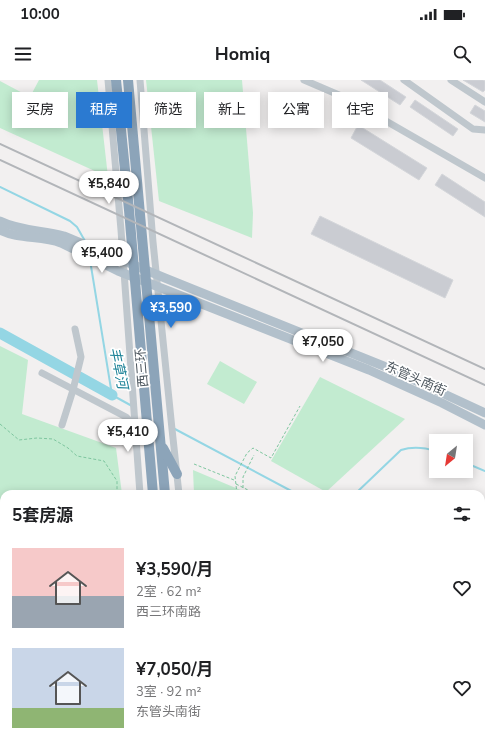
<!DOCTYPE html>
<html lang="zh">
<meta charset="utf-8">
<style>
body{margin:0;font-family:"Nunito Sans","Noto Sans SC",sans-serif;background:#f6f6f6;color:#202124;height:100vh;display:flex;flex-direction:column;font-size:15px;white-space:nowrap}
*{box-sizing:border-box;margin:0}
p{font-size:13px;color:#757577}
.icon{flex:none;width:22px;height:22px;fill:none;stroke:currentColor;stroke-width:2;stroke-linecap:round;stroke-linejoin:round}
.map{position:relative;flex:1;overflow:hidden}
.panel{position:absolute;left:0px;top:410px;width:485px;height:256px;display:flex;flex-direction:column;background:#fff;border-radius:12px 12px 0 0;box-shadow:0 2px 10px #0003}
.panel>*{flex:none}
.banner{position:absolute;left:12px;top:12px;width:461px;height:36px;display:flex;gap:8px}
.needle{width:26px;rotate:210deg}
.tools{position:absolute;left:429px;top:354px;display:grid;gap:8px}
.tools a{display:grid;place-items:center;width:44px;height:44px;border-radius:0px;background:#fff;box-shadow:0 2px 10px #0003;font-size:20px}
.price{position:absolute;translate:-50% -34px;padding:0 9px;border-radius:14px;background:#fff;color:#222;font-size:13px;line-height:26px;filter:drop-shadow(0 1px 2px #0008)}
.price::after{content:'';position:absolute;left:50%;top:24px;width:12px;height:9px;margin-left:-6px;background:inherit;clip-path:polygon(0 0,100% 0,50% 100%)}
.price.selected{background:#2b7ad1;color:#fff}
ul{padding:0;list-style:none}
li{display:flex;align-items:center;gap:12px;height:100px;padding:0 12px}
li span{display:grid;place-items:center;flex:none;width:112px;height:80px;border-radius:0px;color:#555}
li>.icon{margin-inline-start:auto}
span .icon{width:48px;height:48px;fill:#fffc;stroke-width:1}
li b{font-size:17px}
h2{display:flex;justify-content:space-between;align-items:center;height:48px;padding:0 12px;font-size:17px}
.chip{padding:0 14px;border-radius:0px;background:#fff;box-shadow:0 2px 10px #0003;font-size:14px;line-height:36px}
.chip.selected{background:#2b7ad1;color:#fff}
.status{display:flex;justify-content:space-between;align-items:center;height:28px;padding:0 20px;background:#fff;direction:ltr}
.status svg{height:11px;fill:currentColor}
header{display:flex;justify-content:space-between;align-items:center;height:52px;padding:0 12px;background:#fff;font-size:18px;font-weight:700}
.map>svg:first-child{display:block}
.green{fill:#c2ebd0}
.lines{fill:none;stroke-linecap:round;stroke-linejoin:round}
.stream{stroke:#94d6e4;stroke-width:2}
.river{stroke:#94d6e4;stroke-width:11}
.building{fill:#caccd2;stroke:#d4d6da}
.path{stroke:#7ec69f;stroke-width:1;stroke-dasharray:3 2;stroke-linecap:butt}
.minor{stroke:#bfc7cd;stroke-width:7}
.major{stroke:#b2c0cb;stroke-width:9}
.highway{stroke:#8ca4b9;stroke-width:10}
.rail{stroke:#b2b5b9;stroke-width:2}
.labels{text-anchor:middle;stroke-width:3.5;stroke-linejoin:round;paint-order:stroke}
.street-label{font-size:13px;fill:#49535b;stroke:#fff}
.water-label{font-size:14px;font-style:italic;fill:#1a8196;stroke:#fff}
</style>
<div class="status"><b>10:00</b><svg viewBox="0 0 49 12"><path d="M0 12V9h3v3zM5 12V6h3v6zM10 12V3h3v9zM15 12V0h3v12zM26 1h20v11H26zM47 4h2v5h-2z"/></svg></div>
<header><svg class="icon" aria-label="menu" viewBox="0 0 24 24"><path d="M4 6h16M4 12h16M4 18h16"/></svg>Homiq<svg class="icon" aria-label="search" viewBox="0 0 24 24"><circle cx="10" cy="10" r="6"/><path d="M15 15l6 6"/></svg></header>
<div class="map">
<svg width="485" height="666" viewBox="0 0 485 666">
<rect width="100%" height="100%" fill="#f2f0f0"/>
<g class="green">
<polygon points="39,0 97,0 108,97 0,48 0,1 30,17"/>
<polygon points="146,0 242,0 253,133 252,158 159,121"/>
<polygon points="0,266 28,280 22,334 116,368 122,414 4,414 4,576 0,575"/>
<polygon points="220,281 257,302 244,324 207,304"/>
<polygon points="320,297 405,339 326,412 271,381"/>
<polygon points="193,390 250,414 194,414"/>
<polygon points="4,636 4,662 103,662 111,666 0,666 0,637"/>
<polygon points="211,662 294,662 292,666 215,666"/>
</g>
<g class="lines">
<g class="stream">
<polyline points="0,107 70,141 77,147 85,161"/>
<polyline points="90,180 112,315 132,326"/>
<polyline points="173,348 297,414"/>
<polyline points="466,383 485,391"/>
<path d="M355 414 401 370C413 366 423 367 436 371"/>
</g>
<polyline class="river" points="0,253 112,315"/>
</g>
<g class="building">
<polygon points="361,0 380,0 406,17 400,25"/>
<polygon points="463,0 483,0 485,1 485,10 483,12"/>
<polygon points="415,20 458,49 453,56 410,27"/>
<polygon points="475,25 485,31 485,42 470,33"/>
<polygon points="358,45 427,88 419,100 351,58"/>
<polygon points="442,94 485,122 485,137 435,105"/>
<polygon points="320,136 453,200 445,218 311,154"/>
</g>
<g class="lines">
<g class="path">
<polyline points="0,344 19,360 37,358 53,359 68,368 77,376 104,381 117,401 117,414"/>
<polyline points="194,384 234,400"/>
<polyline points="236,404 256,414"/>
<polyline points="243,408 243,397 254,375"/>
<polyline points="237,414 235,396 247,373 253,368 271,378 300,326"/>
<polyline points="0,429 4,430"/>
<polyline points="0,507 4,511"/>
<polyline points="0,563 4,562"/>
<polyline points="0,604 4,604"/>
<polyline points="75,662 82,665 87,666"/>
<polyline points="119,662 127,666"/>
<polyline points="288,662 294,666"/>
</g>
<g class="minor">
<polyline points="108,0 121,150 140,414"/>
<polyline points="140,0 153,162 172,349 179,414"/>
<polyline points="304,0 346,18 485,98"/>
<polyline points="404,0 473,49 485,50"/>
<polyline points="451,0 485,22"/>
<polyline points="42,293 126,337 135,346"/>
<polyline points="62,345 73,310 81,277 75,249"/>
<polyline points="481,564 485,566"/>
<polyline points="481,574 485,576"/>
<polyline points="0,585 4,586"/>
<polyline points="159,662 159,666"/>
<polyline points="197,662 205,666"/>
<polyline points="471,662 478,666"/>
<polyline points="301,666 303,662"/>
</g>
<g class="major">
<path d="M0 141C20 151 43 150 64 156L165 198 386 287 485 333"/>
<path d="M0 150C19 160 42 155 61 163L118 191 369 290 442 323 485 345"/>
<polyline points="0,613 4,613"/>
<polyline points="0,625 4,625"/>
<polyline points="141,662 149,666"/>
<polyline points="165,662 172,666"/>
</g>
<g class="highway">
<polyline points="116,0 129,130 153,414"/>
<polyline points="128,0 165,414"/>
<polyline points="163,368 177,394"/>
<polyline points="176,662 176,666"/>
<polyline points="187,662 188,666"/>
</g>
<g class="rail">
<polyline points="0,64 485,289"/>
<polyline points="0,80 485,305"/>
</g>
</g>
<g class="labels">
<g class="street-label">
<text transform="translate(141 288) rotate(-95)" y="5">西三环</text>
<text transform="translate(416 298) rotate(24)" y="5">东管头南街</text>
</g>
<g class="water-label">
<text transform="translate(119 288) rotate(78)" y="5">丰草河</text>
</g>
</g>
</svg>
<div class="tools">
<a><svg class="needle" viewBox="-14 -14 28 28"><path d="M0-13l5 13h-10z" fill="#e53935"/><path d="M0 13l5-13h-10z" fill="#757577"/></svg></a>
</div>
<b class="price" style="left:109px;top:125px">¥5,840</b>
<b class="price" style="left:102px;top:194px">¥5,400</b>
<b class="price selected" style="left:171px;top:249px">¥3,590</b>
<b class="price" style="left:323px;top:283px">¥7,050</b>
<b class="price" style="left:128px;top:373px">¥5,410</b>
<div class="banner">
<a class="chip">买房</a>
<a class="chip selected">租房</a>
<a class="chip">筛选</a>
<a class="chip">新上</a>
<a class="chip">公寓</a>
<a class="chip">住宅</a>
</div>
<section class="panel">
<h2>5套房源<svg class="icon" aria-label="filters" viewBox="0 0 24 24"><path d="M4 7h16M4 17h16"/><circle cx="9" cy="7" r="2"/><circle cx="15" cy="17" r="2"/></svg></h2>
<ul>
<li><span style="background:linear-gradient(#f6c9c9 60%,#9aa5b1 0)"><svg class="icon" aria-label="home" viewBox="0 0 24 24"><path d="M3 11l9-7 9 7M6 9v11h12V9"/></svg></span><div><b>¥3,590/月</b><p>2室 · 62 m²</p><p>西三环南路</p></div><svg class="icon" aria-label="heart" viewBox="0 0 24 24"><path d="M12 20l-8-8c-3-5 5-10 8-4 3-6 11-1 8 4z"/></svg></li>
<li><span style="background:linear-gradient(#c9d6e8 75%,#8fb573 0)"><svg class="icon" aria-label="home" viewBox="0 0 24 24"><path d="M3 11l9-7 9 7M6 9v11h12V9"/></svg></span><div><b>¥7,050/月</b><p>3室 · 92 m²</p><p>东管头南街</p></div><svg class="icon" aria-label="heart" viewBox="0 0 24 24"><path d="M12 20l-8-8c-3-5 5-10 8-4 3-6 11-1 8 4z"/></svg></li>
</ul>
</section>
</div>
